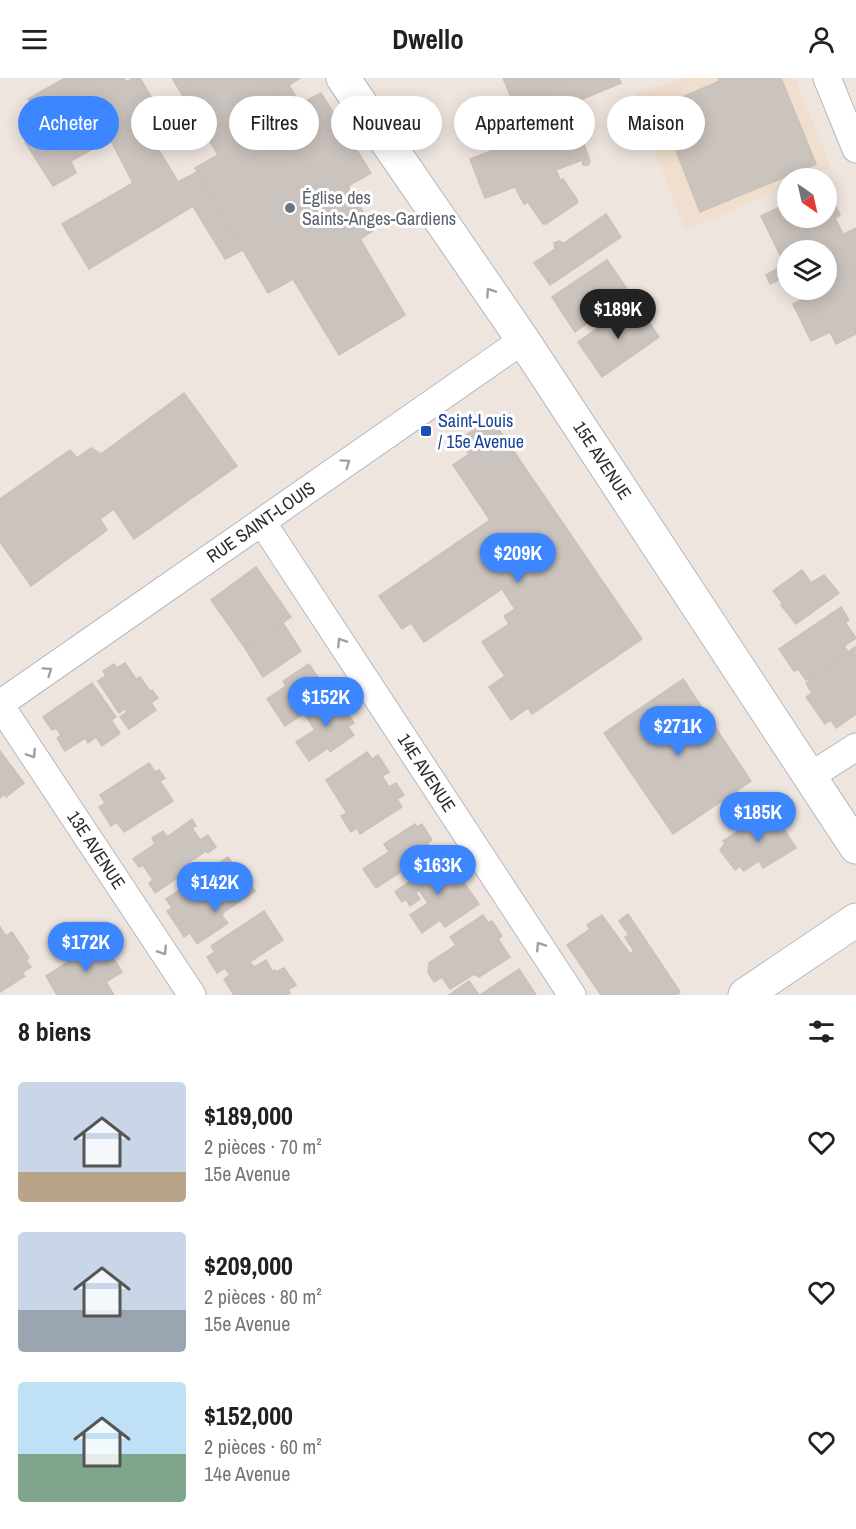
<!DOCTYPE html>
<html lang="fr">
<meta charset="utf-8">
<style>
body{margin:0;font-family:"Archivo Narrow",sans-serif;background:#f2f2f2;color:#202124;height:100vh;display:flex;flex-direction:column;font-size:22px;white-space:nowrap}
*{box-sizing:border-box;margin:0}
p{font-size:20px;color:#757577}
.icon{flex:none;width:33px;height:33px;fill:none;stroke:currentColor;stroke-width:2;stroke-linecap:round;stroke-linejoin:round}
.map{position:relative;height:917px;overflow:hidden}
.sheet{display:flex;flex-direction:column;background:#fff;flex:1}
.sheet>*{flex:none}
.banner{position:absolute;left:18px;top:18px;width:820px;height:54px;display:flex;gap:12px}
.needle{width:39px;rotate:146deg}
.fabs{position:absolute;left:777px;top:90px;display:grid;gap:12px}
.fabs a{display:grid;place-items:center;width:60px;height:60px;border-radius:50%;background:#fff;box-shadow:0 3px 15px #0003;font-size:30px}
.price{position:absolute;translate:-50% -51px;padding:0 14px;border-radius:21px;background:#3c87ff;color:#fff;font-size:20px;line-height:39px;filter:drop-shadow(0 2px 3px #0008)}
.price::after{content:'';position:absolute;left:50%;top:36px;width:18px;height:14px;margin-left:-9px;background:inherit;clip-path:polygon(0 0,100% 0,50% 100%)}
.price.on{background:#222;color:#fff}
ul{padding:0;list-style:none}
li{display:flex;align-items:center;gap:18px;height:150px;padding:0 18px}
li span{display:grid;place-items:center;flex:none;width:168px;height:120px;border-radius:6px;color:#555}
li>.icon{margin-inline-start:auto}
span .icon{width:72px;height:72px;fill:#fffc;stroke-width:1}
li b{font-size:26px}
h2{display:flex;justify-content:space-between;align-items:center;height:72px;padding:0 18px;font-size:26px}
.chip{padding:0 21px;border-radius:27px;background:#fff;box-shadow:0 3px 15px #0003;font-size:21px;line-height:54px}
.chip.on{background:#3c87ff;color:#fff}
header{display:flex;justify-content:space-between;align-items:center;height:78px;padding:0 18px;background:#fff;font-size:27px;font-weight:800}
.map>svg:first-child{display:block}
.education{fill:#f0dfcf}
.building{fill:#cbc3be;stroke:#cbc1b9;stroke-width:1.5}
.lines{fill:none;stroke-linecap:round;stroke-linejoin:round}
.street-casing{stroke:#b3b8c1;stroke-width:29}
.secondary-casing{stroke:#b3b8c1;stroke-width:35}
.street{stroke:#fff;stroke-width:27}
.secondary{stroke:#fff;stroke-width:33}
.oneway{stroke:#a0a0a0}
.worship-dot{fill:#6b7280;stroke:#fff;stroke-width:2}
.transit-dot{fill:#1a4fb4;stroke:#fff;stroke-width:2}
.labels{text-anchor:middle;stroke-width:6;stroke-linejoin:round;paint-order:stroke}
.worship-label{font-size:18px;fill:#5b616d;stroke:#fff;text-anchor:start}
.transit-label{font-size:18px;fill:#164399;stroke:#fff;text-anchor:start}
.street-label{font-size:18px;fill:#2d2d2d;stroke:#fff}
</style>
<header><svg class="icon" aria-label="menu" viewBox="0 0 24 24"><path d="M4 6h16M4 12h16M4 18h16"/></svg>Dwello<svg class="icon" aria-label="person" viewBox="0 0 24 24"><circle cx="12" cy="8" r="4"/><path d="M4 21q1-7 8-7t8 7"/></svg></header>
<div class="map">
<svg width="856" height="917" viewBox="0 0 856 917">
<rect width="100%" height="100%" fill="#efe5df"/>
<polygon class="education" points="682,0 795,0 831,89 806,100 788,100 787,108 685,153 634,17"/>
<g class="building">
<polygon points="65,0 124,0 126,4 133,0 140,0 172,54 154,64 178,104 197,94 243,172 225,181 193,128 89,191 62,146 133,105 110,61 71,83 76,95 53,108 25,64 47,52 28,21"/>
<polygon points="172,0 300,0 289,7 300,26 321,15 371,95 348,108 374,152 360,161 405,237 339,277 293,201 268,215 195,90 218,77 196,40 179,49 170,33 186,23"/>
<polygon points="503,0 619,0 621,5 522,46"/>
<polygon points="718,0 781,0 816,86 700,134 659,29 720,3"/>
<polygon points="575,41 590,83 588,87 583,87 582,82 556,92 561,103 563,101 578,123 577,125 546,146 543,146 528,124 524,126 515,109 485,120 470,81"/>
<polygon points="826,109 840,137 835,140 843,156 810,172 788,172 788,184 784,185 761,138 788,125 788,140 826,140"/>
<polygon points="606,136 621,159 550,207 534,185 555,171 554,165 559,163 564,165"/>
<polygon points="856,150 856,186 826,199 826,172 810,172"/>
<polygon points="607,182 630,215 575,254 552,219"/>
<polygon points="788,184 788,203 784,199 770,206 766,197"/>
<polygon points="856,186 856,256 836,266 830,254 811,263 793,226 812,216 810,212 826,212 826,199"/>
<polygon points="628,229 631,234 639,229 659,259 602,299 578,264"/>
<polygon points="184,315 237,388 134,461 114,431 100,441 107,452 31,508 0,464 0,421 70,372 77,380 91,370 101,376"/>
<polygon points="491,340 642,561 532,636 528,630 511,642 489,609 505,598 482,564 509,546 504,538 515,531 502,511 424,564 411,545 402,551 379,518 490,442 453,387 469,376 459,362"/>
<polygon points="256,489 291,539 245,570 211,522"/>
<polygon points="802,492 811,505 824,497 839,515 796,546 781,527 783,526 773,513"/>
<polygon points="841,529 849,542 845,544 856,560 844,568 849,575 809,603 808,600 806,602 798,591 794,593 779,571"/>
<polygon points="283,545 301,573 263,599 245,570"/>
<polygon points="855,569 856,636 836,650 831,642 825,646 806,619 812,615 806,605 849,575 848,574"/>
<polygon points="125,585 136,601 140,599 150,613 152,612 158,620 151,625 156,632 129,651 120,639 127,634 125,631 119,635 98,603 106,598 103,593 114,586 117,590"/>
<polygon points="309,586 330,618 285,648 267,621 286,608 283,603"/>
<polygon points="683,601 751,703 673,756 604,655"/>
<polygon points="92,605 116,639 111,642 120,655 102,668 96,659 88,665 85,660 65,673 57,660 61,657 56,650 52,652 43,639"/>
<polygon points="334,615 354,645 348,649 354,657 330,674 328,670 309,683 296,664 315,652 304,635"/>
<polygon points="0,673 24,705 6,719 4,716 0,720"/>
<polygon points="367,674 372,681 378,677 389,694 382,698 389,709 396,705 404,717 397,721 402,729 360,756 357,750 351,754 341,738 347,735 326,702"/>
<polygon points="149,685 155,694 159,692 165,700 160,703 173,723 124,754 117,744 111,748 99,729 105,725 100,717"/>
<polygon points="772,732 796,770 763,790 759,783 744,793 740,788 735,792 720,772 725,765 723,763"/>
<polygon points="192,741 196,748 192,750 200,762 208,757 216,769 208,775 206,773 186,786 189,792 155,815 149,805 153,802 143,787 139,789 133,781 155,766 152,760 163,753 167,759"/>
<polygon points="415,746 417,749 422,746 432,762 427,765 432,773 376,810 363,791 389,774 384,766"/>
<polygon points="445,778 479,826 445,849 440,842 422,855 410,837 428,825 419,812 416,815 420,821 410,828 406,821 402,824 395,814"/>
<polygon points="228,779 244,802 177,848 167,833 172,830 166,821"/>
<polygon points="246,800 255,813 224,834 222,838 228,845 197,866 190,855 184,859 177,848"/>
<polygon points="264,833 283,862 250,884 254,889 266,882 273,894 238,917 234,917 224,901 230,897 225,890 217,895 207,879 215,874 211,868"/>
<polygon points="628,836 680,914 677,917 601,917 567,867 590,851 587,847 602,837 630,876 634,873 625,859 629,857 619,843"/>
<polygon points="483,837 488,845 492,843 502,858 498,861 510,879 479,899 474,896 450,911 442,899 434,904 428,894 429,885 456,867 450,859"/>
<polygon points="0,849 6,858 12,854 29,880 26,882 31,889 22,895 25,898 0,914"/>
<polygon points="102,862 122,894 106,904 114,917 57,917 46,898"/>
<polygon points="284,890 296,907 288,912 290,915 287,917 238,917 275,892 276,894"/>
<polygon points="519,891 536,917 480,917"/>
<polygon points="469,903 479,917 449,917"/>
</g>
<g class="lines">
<defs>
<g id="street">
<polyline points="827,0 856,71"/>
<path id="s1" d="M262 444 572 917"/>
<path id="s2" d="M0 626 523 262"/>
<path id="s3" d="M0 627 192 917"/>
<polyline points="809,699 856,669"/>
</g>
<g id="secondary">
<path id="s4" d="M343 0 523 262 856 769"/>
<polyline points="745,917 856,842"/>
</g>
</defs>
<use href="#street" class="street-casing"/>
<use href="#secondary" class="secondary-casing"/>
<use href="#street" class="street"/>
<use href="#secondary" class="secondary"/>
</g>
<defs><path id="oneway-chevron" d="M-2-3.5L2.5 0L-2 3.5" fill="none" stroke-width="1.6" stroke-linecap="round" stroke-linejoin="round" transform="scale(1.5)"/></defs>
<g class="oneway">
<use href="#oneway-chevron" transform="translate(490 214) rotate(-124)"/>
<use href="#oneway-chevron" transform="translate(346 385) rotate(-35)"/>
<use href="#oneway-chevron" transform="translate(341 564) rotate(-123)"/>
<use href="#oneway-chevron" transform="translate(48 593) rotate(-35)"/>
<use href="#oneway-chevron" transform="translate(32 676) rotate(57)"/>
<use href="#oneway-chevron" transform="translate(540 868) rotate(-123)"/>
<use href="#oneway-chevron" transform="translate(163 873) rotate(57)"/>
</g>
<circle class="worship-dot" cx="290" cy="130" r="6"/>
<rect class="transit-dot" x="420" y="347" width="12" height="12" rx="3"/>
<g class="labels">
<g class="worship-label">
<text x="302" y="126">Église des<tspan x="302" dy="21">Saints-Anges-Gardiens</tspan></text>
</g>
<g class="transit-label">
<text x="438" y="349">Saint-Louis<tspan x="438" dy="21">/ 15e Avenue</tspan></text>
</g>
<g class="street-label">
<text dy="6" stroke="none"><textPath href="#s4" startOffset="462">15E AVENUE</textPath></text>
<text dy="6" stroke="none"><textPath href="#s2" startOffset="318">RUE SAINT-LOUIS</textPath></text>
<text dy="6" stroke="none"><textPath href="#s1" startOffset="300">14E AVENUE</textPath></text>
<text dy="6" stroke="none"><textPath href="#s3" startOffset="174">13E AVENUE</textPath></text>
</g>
</g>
</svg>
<div class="fabs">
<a><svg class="needle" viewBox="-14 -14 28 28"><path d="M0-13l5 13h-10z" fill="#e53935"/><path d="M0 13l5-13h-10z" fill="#757577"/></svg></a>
<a><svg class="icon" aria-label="layers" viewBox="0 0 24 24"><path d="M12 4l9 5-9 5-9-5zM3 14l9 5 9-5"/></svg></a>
</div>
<b class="price on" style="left:618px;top:262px">$189K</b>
<b class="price" style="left:518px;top:506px">$209K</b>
<b class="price" style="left:326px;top:650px">$152K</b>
<b class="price" style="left:678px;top:679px">$271K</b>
<b class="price" style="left:758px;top:765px">$185K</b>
<b class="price" style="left:438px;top:818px">$163K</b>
<b class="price" style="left:215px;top:835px">$142K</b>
<b class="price" style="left:86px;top:895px">$172K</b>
<div class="banner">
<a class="chip on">Acheter</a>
<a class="chip">Louer</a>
<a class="chip">Filtres</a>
<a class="chip">Nouveau</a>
<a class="chip">Appartement</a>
<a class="chip">Maison</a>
</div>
</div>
<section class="sheet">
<h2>8 biens<svg class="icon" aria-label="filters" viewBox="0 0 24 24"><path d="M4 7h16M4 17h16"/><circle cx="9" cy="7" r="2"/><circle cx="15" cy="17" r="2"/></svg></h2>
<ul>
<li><span style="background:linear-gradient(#c9d6e8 75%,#b9a48a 0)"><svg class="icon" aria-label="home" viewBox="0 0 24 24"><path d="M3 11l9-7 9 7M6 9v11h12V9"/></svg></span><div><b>$189,000</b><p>2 pièces · 70 m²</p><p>15e Avenue</p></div><svg class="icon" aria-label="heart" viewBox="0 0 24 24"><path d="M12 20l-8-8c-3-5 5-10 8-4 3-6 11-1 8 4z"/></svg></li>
<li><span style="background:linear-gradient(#c9d6e8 65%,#9aa5b1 0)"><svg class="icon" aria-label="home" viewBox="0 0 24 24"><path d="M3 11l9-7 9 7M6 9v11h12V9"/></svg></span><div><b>$209,000</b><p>2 pièces · 80 m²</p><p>15e Avenue</p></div><svg class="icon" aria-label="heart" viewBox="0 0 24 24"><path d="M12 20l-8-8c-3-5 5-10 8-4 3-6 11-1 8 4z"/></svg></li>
<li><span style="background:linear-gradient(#bfe0f5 60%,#7fa58c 0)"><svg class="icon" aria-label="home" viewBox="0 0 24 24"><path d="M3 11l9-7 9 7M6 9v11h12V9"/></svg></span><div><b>$152,000</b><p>2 pièces · 60 m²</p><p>14e Avenue</p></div><svg class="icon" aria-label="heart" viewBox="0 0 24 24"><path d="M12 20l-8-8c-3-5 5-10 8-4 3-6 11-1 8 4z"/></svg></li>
</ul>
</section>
